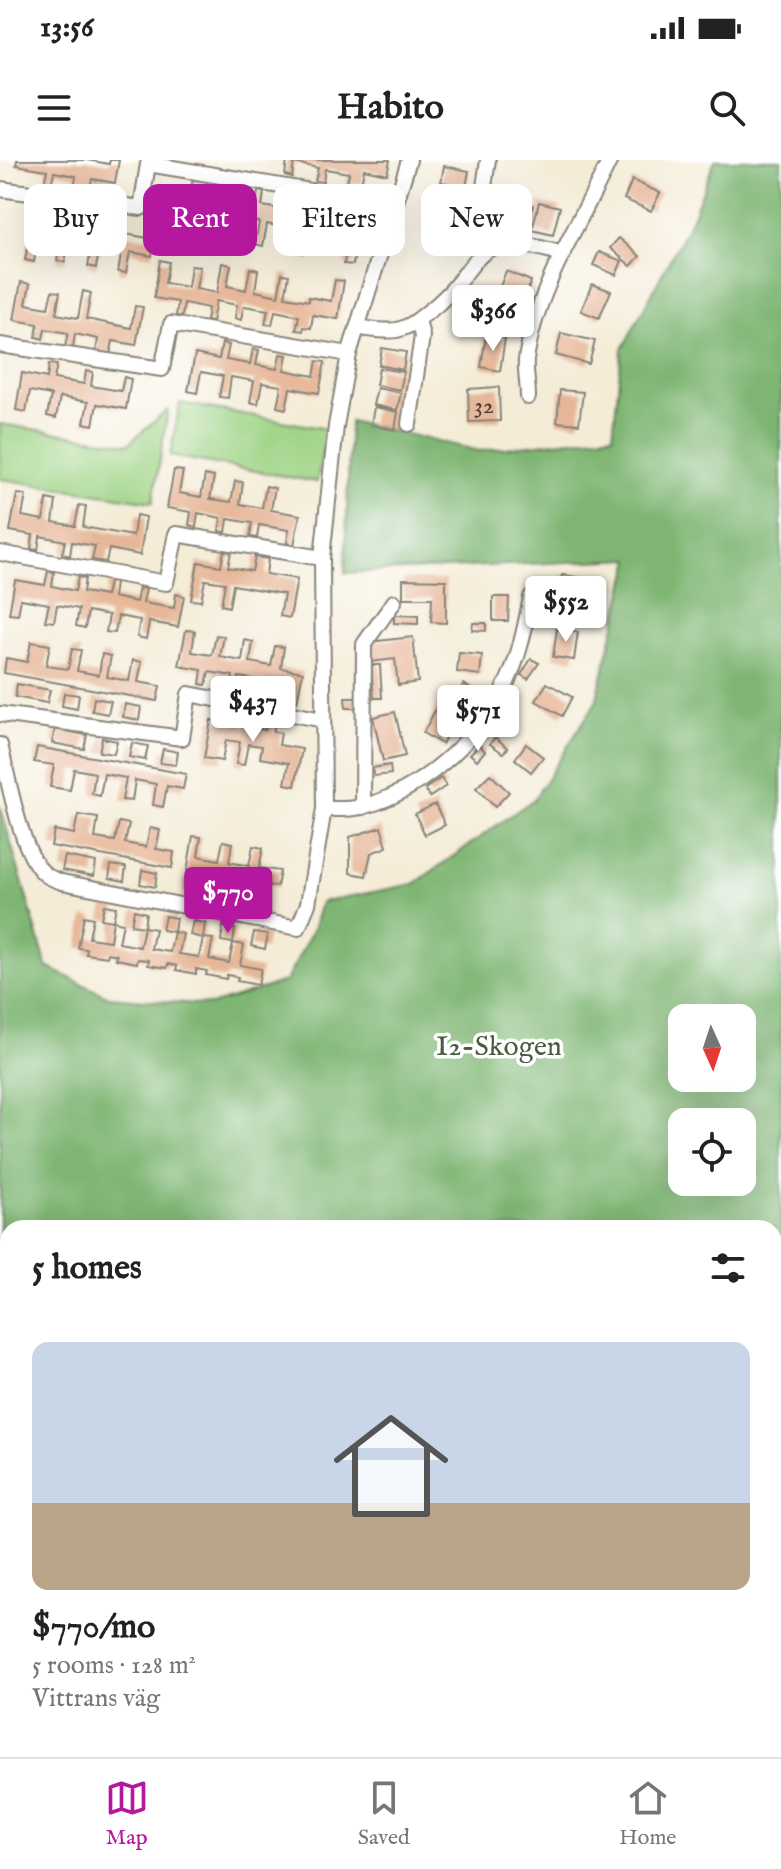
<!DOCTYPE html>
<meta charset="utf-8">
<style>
body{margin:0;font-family:"IM FELL English",serif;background:#f2f2f2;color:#222;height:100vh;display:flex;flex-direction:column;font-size:30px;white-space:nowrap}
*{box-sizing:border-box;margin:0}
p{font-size:26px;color:#767676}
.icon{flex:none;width:44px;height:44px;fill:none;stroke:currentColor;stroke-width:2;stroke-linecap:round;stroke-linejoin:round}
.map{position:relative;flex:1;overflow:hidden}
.drawer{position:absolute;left:0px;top:1060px;width:782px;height:538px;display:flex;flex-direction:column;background:#fff;border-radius:24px 24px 0 0;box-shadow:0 8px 32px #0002}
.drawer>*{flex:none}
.hud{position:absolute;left:24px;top:24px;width:734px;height:72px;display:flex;gap:16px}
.needle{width:52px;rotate:177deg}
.tools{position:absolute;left:668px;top:844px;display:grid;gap:16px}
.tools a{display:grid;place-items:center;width:88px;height:88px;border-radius:16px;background:#fff;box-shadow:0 8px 32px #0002;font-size:40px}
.price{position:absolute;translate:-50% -68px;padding:0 18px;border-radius:8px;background:#fff;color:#222;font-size:26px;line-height:52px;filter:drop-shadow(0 2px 4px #0008)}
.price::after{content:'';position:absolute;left:50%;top:48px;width:24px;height:18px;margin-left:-12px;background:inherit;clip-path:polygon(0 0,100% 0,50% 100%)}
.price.on{background:#b5179e;color:#fff}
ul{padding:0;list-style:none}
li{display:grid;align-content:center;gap:16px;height:424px;padding:0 32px}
li span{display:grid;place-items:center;height:248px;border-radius:16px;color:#555}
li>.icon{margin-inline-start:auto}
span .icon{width:144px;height:144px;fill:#fffc;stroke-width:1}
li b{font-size:34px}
h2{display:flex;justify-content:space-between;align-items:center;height:96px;padding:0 32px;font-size:34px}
.pill{padding:0 28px;border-radius:16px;background:#fff;box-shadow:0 8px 32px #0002;font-size:28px;line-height:72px}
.pill.on{background:#b5179e;color:#fff}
.status{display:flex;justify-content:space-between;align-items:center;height:56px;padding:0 40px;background:#fff;direction:ltr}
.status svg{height:22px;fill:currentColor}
header{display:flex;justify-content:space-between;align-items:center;height:104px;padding:0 32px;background:#fff;font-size:36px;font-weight:700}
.dock{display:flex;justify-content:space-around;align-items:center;height:112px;border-top:2px solid #e0e0e0;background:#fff;font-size:22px;color:#767676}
.dock a{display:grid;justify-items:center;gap:4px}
.dock .on{color:#b5179e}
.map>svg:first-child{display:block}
.green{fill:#9ed384;stroke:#5d7850;stroke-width:2}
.forest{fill:#7eb572;stroke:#4d6847;stroke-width:2;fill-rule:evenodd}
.building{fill:#e7b799}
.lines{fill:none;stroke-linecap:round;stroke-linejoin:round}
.minor-casing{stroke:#88847a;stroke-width:18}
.minor{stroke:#fff;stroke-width:14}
.labels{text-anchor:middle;stroke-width:7;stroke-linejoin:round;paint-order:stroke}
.number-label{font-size:24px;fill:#4f433b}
.park-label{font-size:28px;fill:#4a5c40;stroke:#fff}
</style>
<div class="status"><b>13:56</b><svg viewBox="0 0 49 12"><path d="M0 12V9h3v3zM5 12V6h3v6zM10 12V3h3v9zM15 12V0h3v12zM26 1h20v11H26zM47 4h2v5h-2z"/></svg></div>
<header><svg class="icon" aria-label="menu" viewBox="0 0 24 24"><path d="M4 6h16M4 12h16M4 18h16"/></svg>Habito<svg class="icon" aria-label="search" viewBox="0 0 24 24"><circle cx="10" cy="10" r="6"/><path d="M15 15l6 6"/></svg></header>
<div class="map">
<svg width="781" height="1597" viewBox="0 0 781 1597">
<rect width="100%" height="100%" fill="#fff"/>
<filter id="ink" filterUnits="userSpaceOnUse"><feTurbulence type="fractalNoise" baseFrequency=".0125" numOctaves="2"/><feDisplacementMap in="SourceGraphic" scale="16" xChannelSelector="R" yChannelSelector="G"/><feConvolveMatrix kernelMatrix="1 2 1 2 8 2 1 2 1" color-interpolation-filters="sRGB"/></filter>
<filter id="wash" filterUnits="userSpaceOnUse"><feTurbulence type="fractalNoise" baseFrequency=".006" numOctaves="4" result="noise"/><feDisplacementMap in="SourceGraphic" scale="32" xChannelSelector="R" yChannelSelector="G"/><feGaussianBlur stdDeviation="1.8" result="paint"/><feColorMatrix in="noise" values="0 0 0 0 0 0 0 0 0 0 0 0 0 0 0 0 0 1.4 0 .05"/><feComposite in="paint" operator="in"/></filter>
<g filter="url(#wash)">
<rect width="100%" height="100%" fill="#f4ecd7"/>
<g class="green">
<polygon points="180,243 327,269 317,322 170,296"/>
<polygon points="168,250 153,342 0,319 0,264 128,284"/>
<polygon points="8,1266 8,1499 0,1474 0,1278"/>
<polygon points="33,1590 192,1590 191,1597 35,1597"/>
</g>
<g class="forest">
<path d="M715 0H781V1597H607L597 1590H774V1068H8V1222L0 1232V646L47 807 109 837 211 845 286 821 314 767 321 742 414 724 534 639 596 542 631 399 345 413 350 261 480 291 613 275 622 189 691 60ZM682 858H742V918H682ZM682 962H742V1022H682Z"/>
<polygon points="0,1474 8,1499 8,1590 33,1590 35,1597 0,1597"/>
<polygon points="192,1590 567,1590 575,1597 191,1597"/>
</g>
<g id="blocks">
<g class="building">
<polygon points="17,0 87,0 109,4 110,0 119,0 115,23 92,19 89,32 74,29 76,16 54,12 51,25 44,24 47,10 16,5"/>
<polygon points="287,0 390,0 387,14 364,9 361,24 354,22 353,28 346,26 349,13 325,9 323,22 315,21 318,8 294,3 292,17 285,15"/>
<polygon points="444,6 469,11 466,27 441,22"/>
<polygon points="193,19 207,21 204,35 228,40 230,26 236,27 234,41 256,45 258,31 264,32 262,46 286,50 288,36 295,37 293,52 317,56 320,42 327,43 326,47 333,48 330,63 359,69 353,105 344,104 346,91 334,88 336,81 320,78 321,74 298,69 296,77 306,79 303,93 286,90 290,68 267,64 263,86 255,84 259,62 240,59 236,81 227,79 231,57 220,55 219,62 208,64 206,75 197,74 201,52 179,48 175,70 166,68 173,30 190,33"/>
<polygon points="632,20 660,33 651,51 624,39"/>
<polygon points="441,26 466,31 462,47 437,42"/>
<polygon points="539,42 560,47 553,75 532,70"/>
<polygon points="524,43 533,45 529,70 519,68"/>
<polygon points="437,48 462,53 458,69 433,64"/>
<polygon points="58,53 66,54 64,63 87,67 90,53 97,54 94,69 117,73 120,59 127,60 125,74 148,78 150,64 158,66 152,96 130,92 126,113 118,112 122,90 100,86 96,108 88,106 92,85 69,81 65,102 57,101 60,84 38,80 34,102 25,100 32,62 56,67"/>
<polygon points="434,71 459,76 455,92 430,87"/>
<polygon points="619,78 640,96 631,106 610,88"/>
<polygon points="599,92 622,101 616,115 593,105"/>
<polygon points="160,100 169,102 165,123 188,127 191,106 200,107 196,129 217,133 222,103 231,105 227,126 246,130 250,108 258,110 255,131 278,136 282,114 289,115 285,137 309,141 309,137 331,141 335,120 344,121 338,159 313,155 311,168 304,167 303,171 296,170 299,156 275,151 272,165 265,164 268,150 244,146 241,160 235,158 237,145 216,141 212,162 206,161 208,148 184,143 182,157 176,156 178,142 154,138"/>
<polygon points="506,111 531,121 518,157 492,148"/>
<polygon points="21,122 30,124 26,144 48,148 52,131 60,132 56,154 78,158 83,131 91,133 86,159 131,168 135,146 143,147 136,185 113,181 110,195 96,192 98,179 75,174 73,188 65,187 68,173 45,169 43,179 36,177 38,164 14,160"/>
<polygon points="592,124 611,131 599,158 581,151"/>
<polygon points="561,173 595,181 589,204 556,195"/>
<polygon points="486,175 505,178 500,211 481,207"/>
<polygon points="222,183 229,185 226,200 250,204 253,189 259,190 256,205 277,209 280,194 287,195 284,210 314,216 317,201 325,202 319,233 290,228 286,249 277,247 281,226 262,223 258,244 250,242 254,221 231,217 228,238 219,237 223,216 201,212 197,233 188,231 195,194 219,199"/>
<polygon points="382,188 406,192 403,210 379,205"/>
<polygon points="49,204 57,205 54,219 84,224 86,211 93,212 91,226 121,231 124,217 131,219 126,249 97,244 93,265 84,263 88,242 60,237 56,258 47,256 51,235 30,231 26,252 16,250 22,213 47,218"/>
<polygon points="379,208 404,212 400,230 376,225"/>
<polygon points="499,227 500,261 469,262 468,229"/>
<polygon points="377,228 401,233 397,250 373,245"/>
<polygon points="560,230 583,232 579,264 557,262"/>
<polygon points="374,247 398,252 395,270 371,265"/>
<polygon points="174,310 183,311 179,333 201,337 205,315 214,317 210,339 231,342 235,321 243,322 240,344 262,348 266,326 275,328 271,350 300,355 294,385 287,383 289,370 259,365 257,378 250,377 252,363 228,359 226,372 219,371 221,358 198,353 196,367 189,365 191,352 167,348"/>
<polygon points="17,334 26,335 22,356 43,360 47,339 56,341 53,362 75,366 79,345 86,346 83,367 133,376 136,355 146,357 140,395 109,389 106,402 92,400 95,386 72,382 70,396 62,394 65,381 40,376 38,390 31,389 33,375 10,371"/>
<polygon points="224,391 231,392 228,407 252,411 255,397 268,399 266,414 297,419 290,458 280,456 284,434 255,429 233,425 229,447 221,445 225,423 205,420 201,441 191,440 198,402 221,406"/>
<polygon points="48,411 54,412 52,426 75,431 78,417 85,418 83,432 106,436 109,422 115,423 113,437 136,442 139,428 146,429 143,443 174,448 176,434 184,436 178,467 149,462 146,479 137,477 140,460 118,456 115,473 106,472 109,455 88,451 85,468 76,466 79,449 57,445 54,462 45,461 49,444 21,439 18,455 9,454 15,420 45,425"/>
<polygon points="562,415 585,418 582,436 559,433"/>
<polygon points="403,419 446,420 446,463 431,462 432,438 403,438"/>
<polygon points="560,436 577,439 575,447 559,444"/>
<polygon points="493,437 509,437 508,461 493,461"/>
<polygon points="554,450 568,453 566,461 553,457"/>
<polygon points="394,455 418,456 418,464 394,463"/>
<polygon points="473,463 486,463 486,471 472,470"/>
<polygon points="557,469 578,472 574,500 553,497"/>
<polygon points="186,470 195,471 192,492 212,495 216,475 224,476 220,497 242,501 245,480 253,482 250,502 271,506 275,486 284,487 281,508 303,512 297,542 291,541 293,527 268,522 266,536 261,535 263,521 239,517 236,531 230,530 233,516 209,512 206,525 200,524 202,510 179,506"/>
<polygon points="413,477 418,522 398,525 395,499 371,502 369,482"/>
<polygon points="31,482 50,485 46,506 68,509 72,489 81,490 77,511 99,515 102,494 111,496 107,517 129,521 133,500 142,502 138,522 160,526 157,541 4,513 6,498 27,502"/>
<polygon points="459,493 482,495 480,515 457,512"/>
<polygon points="531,499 539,503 528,519 521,515"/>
<polygon points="371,505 380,505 382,538 374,538"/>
<polygon points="547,523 572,537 562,556 536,541"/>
<polygon points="17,524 50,530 47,543 15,537"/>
<polygon points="464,524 477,533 472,540 459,531"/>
<polygon points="64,533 79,535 77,549 62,546"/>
<polygon points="452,533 469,544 463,552 447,540"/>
<polygon points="94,538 111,541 108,554 92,551"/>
<polygon points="345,538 357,538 358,548 346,548"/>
<polygon points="125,544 141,547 139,560 123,557"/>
<polygon points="438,545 457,555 442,584 423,573"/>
<polygon points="238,551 245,552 242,566 265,570 268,557 276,558 273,572 281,573 279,585 302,589 295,626 285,624 289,603 260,598 262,586 248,584 244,605 236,604 240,582 226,580 222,601 204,598 211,560 235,565"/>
<polygon points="395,552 405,596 383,601 373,557"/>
<polygon points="55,569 87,575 84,589 52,583"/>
<polygon points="495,577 508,588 503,593 490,584"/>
<polygon points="102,578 117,581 114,594 99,592"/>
<polygon points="132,583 148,586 145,600 129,597"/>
<polygon points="526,584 543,597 531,612 515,599"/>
<polygon points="479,585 485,591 477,600 470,594"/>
<polygon points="37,587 186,614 183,629 167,626 163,647 153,645 156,624 135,620 132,641 122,640 126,618 104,614 100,636 92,634 95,613 74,609 70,630 50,627 54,605 34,602"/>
<polygon points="163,589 178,592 176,605 160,603"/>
<polygon points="390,605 391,614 374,616 372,608"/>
<polygon points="490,614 509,632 495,647 476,628"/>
<polygon points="441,618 446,626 430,637 425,629"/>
<polygon points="435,644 445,665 425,675 415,654"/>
<polygon points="78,655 98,658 95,678 115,681 119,662 129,664 125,683 146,687 150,668 160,670 156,689 174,692 172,708 51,686 54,670 74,674"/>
<polygon points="381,667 387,687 371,693 366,716 350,713 350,677"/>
<polygon points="193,676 201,677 198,696 219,700 223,681 232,683 229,702 249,706 253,686 263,688 259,708 280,711 277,727 187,711"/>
<polygon points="65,696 96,702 94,716 62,710"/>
<polygon points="111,705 126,707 124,721 109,718"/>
<polygon points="142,710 157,713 155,727 140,724"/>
<polygon points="185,718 201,721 198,734 183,732"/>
<polygon points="215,723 231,726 228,740 212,737"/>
<polygon points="245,729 262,732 260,746 243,743"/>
<polygon points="104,745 116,747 113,761 101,759"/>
<polygon points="134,750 146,753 144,767 131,765"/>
<polygon points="84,756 93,758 89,778 110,781 113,761 123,763 119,783 140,787 144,767 155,769 151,789 170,792 174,772 183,774 179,794 199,797 203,778 190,775 193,761 205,763 203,778 213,779 209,799 229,803 233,783 244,785 240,805 261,809 258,825 237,821 238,817 227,815 226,819 206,815 207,811 196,809 196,814 176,810 177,806 168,804 167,808 148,805 149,800 138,799 137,803 116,799 117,795 108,793 107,797 86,794 87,789 78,788"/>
<polygon points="165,756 176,758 174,772 162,770"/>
<polygon points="223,766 235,769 233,783 221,781"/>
<polygon points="254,772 268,774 265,789 251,786"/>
</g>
</g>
</g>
<g filter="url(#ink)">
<use href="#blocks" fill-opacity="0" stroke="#88847a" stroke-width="2"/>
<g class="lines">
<defs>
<g id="minor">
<polyline points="0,29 141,48 148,4 395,45"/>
<polyline points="485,90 477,74 488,0"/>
<path d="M359 168C370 169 386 172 397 170 406 168 417 161 424 155 488 109 463 64 563 94"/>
<polyline points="0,185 162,209 171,164 349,194"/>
<path d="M528 237C528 225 525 211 526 200 536 129 580 63 610 0"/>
<polyline points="409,264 422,176 418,160"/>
<polyline points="0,393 166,423 176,374 322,398"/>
<polyline points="0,554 182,578 189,534 323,560"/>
<path d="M0 585C8 616 21 696 45 714 49 718 57 720 62 722L298 768 308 744 324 649 322 398 336 266 349 194 409 0"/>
<polyline points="363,647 364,484 394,442"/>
<path d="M324 649C336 649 349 650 361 647 419 633 473 583 502 532 518 504 525 468 531 437"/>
<polyline points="0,1247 8,1237"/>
<polyline points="583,1590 592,1597"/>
</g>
</defs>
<use href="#minor" class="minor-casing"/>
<use href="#minor" class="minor"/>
</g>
</g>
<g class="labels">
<g class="number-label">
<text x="484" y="253">32</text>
</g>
<g class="park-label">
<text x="499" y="895">I2-Skogen</text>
</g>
</g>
</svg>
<div class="tools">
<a><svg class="needle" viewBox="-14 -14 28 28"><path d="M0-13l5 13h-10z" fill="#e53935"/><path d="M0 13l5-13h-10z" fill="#767676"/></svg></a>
<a><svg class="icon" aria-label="locate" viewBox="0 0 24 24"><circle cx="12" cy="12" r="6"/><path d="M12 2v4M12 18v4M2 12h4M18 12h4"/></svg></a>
</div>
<b class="price" style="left:493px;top:193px">$366</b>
<b class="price" style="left:566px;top:484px">$552</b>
<b class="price" style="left:253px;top:584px">$437</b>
<b class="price" style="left:478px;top:593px">$571</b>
<b class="price on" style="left:228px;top:775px">$770</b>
<div class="hud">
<a class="pill">Buy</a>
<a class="pill on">Rent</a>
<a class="pill">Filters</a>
<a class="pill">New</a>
</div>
<section class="drawer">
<h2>5 homes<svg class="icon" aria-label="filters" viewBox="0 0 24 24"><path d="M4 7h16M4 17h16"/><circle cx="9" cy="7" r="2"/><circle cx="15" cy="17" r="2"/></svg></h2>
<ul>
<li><span style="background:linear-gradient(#c9d6e8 65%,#b9a48a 0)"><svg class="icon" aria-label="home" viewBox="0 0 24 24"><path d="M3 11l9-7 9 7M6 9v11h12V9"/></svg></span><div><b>$770/mo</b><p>5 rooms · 128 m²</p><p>Vittrans väg</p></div></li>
</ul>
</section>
</div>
<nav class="dock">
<a class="on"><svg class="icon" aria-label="map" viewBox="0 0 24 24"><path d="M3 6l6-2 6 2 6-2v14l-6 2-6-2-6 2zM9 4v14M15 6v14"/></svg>Map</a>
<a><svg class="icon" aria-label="saved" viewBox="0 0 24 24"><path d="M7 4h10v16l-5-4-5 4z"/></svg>Saved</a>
<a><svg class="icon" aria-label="home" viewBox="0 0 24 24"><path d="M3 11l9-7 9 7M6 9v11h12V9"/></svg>Home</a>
</nav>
